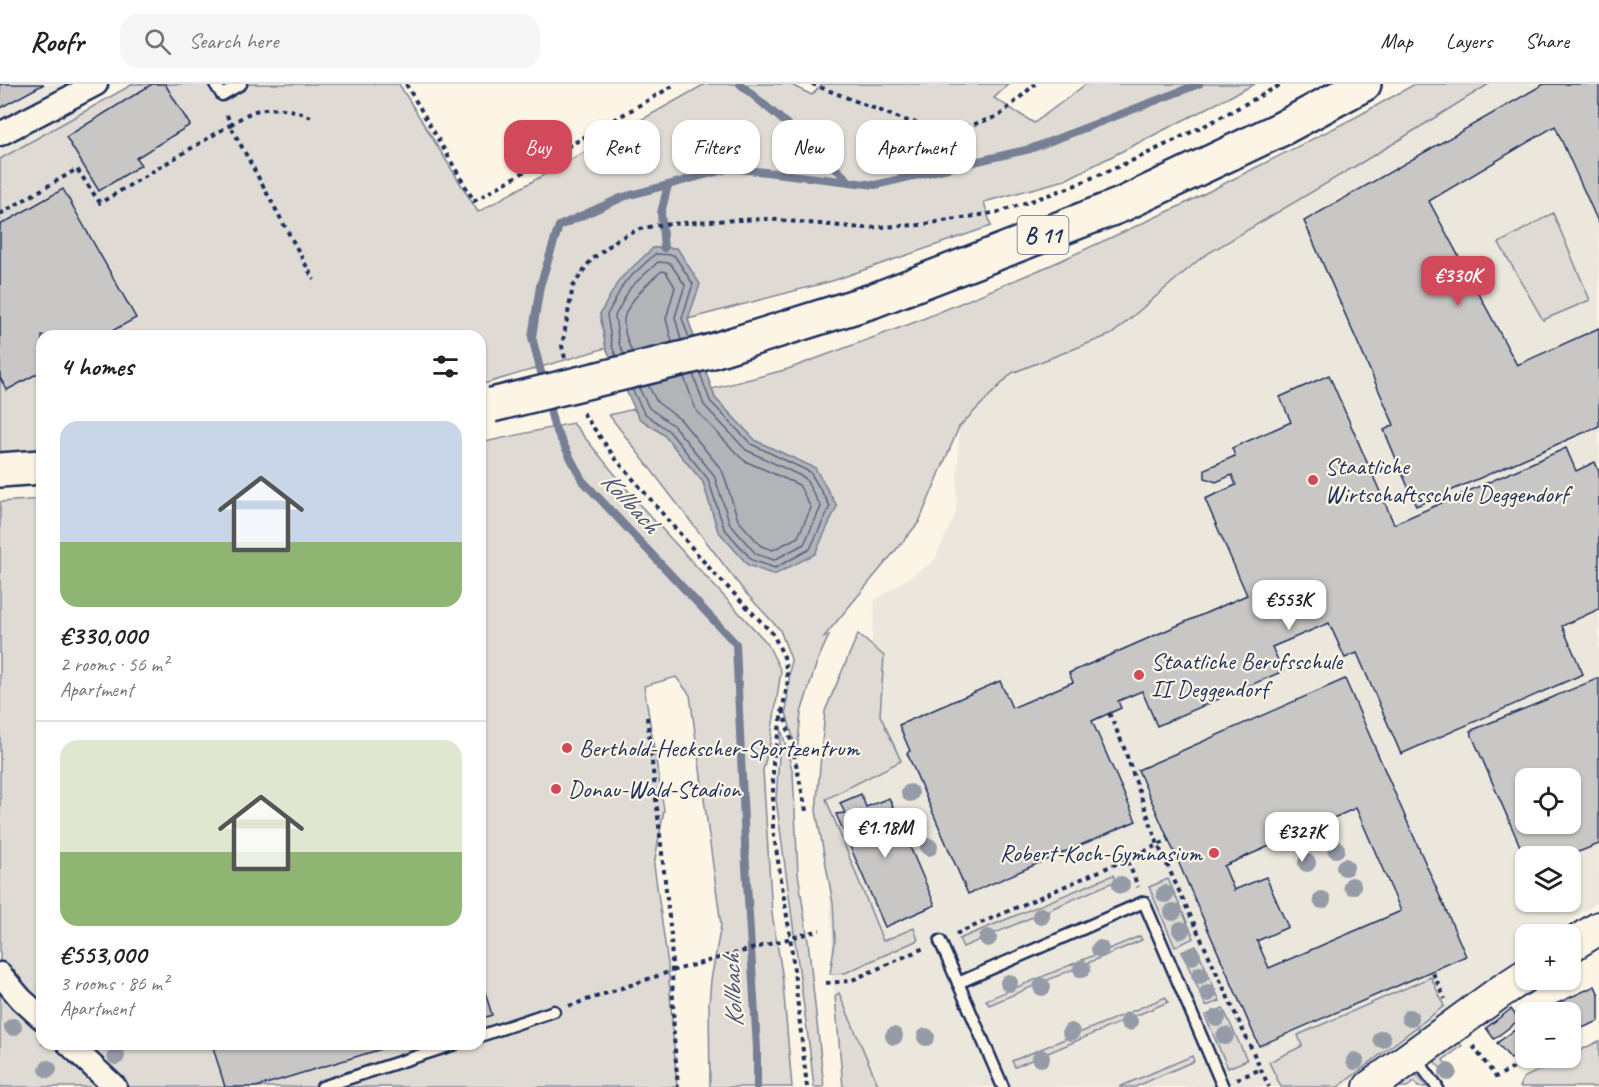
<!DOCTYPE html>
<meta charset="utf-8">
<style>
body{margin:0;font-family:Caveat,sans-serif;background:#f6f6f6;color:#222;height:100vh;display:flex;flex-direction:column;font-size:22px;white-space:nowrap}
*{box-sizing:border-box;margin:0}
p{font-size:20px;color:#767676}
.icon{flex:none;width:33px;height:33px;fill:none;stroke:currentColor;stroke-width:2;stroke-linecap:round;stroke-linejoin:round}
.map{position:relative;flex:1;overflow:hidden}
.details{position:absolute;left:36px;top:246px;width:450px;height:720px;display:flex;flex-direction:column;background:#fff;border-radius:18px;box-shadow:0 2px 4px #0004}
.details>*{flex:none}
.guide{position:absolute;left:504px;top:36px;width:570px;height:54px;display:flex;gap:12px}
.buttons{position:absolute;left:1515px;top:684px;display:grid;gap:12px}
.buttons a{display:grid;place-items:center;width:66px;height:66px;border-radius:12px;background:#fff;box-shadow:0 2px 4px #0004;font-size:30px}
.price{position:absolute;translate:-50% -51px;padding:0 14px;border-radius:12px;background:#fff;color:#222;font-size:20px;line-height:39px;filter:drop-shadow(0 2px 3px #0008)}
.price::after{content:'';position:absolute;left:50%;top:36px;width:18px;height:14px;margin-left:-9px;background:inherit;clip-path:polygon(0 0,100% 0,50% 100%)}
.price.current{background:#d1495b;color:#fff}
ul{padding:0;list-style:none}
li{display:grid;align-content:center;gap:12px;height:318px;padding:0 24px}
li+li{border-top:2px solid #e0e0e0}
li span{display:grid;place-items:center;height:186px;border-radius:18px;color:#555}
li>.icon{margin-inline-start:auto}
span .icon{width:108px;height:108px;fill:#fffc;stroke-width:1}
li b{font-size:26px}
h2{display:flex;justify-content:space-between;align-items:center;height:72px;padding:0 24px;font-size:26px}
.tag{padding:0 21px;border-radius:18px;background:#fff;box-shadow:0 2px 4px #0004;font-size:21px;line-height:54px}
.tag.current{background:#d1495b;color:#fff}
header{display:flex;align-items:center;gap:36px;box-sizing:border-box;height:84px;padding:0 30px;background:#fff;border-bottom:2px solid #e0e0e0}
header strong{font-size:28px}
nav{display:flex;gap:33px;margin-inline-start:auto;font-size:21px}
.search{width:420px;height:54px;background:#f6f6f6;display:flex;align-items:center;gap:15px;box-sizing:border-box;padding:0 21px;border-radius:18px;color:#767676;font-size:22px}
.map>svg:first-child{display:block}
.built{fill:#ece7dc;fill-rule:evenodd}
.green{fill:#dfdbd4;stroke:#7d8599;stroke-width:1.5}
.water{fill:#b2b4b8;stroke:#767f94;stroke-width:1.5}
.lines{fill:none;stroke-linecap:round;stroke-linejoin:round}
.shore{stroke:#576482;stroke-width:1.5}
.stream{stroke:#767f94;stroke-width:8}
.building{fill:#c8c7c6;stroke:#1b2f5e;stroke-width:1.5;fill-rule:evenodd}
.lane-casing{stroke:#1b2f5e;stroke-width:15}
.street-casing{stroke:#1b2f5e;stroke-width:27}
.secondary-casing{stroke:#1b2f5e;stroke-width:36}
.highway-casing{stroke:#1b2f5e;stroke-width:38}
.path{stroke:#1b2f5e;stroke-width:4;stroke-dasharray:4.5 4.5;stroke-linecap:butt}
.lane{stroke:#fcf5e5;stroke-width:10}
.street{stroke:#fcf5e5;stroke-width:22}
.secondary{stroke:#fcf5e5;stroke-width:32}
.highway{stroke:#fcf5e5;stroke-width:33}
.highway-bridge-casing{stroke:#1b2f5e;stroke-width:38;stroke-linecap:butt}
.path-bridge{stroke:#1b2f5e;stroke-width:4;stroke-dasharray:4.5 4.5;stroke-linecap:butt}
.highway-bridge{stroke:#fcf5e5;stroke-width:33}
.tree{fill:#969ba8}
.poi-dot{fill:#d1495b;stroke:#fcf5e5;stroke-width:2}
.labels{text-anchor:middle;stroke-width:4.5;stroke-linejoin:round;paint-order:stroke}
.shield{fill:#fcf5e5;stroke:#5e6a86;stroke-width:1.5}
.shield-label{font-size:22px;font-weight:bold;fill:#1b2f5e}
.poi-label{font-size:24px;fill:#1b2f5e;stroke:#fcf5e5;text-anchor:start}
.water-label{font-size:26px;font-style:italic;fill:#485779;stroke:#fcf5e5}
</style>
<header>
<strong>Roofr</strong>
<div class="search"><svg class="icon" aria-label="search" viewBox="0 0 24 24"><circle cx="10" cy="10" r="6"/><path d="M15 15l6 6"/></svg>Search here</div>
<nav><a>Map</a><a>Layers</a><a>Share</a></nav>
</header>
<div class="map">
<svg width="1599" height="1003" viewBox="0 0 1599 1003">
<rect width="100%" height="100%" fill="#fcf5e5"/>
<filter id="ink" filterUnits="userSpaceOnUse"><feTurbulence type="fractalNoise" baseFrequency=".0167" numOctaves="2"/><feDisplacementMap in="SourceGraphic" scale="12" xChannelSelector="R" yChannelSelector="G"/><feConvolveMatrix kernelMatrix="1 2 1 2 8 2 1 2 1" color-interpolation-filters="sRGB"/></filter>
<g filter="url(#ink)">
<g class="built">
<polygon points="0,0 72,0 84,28 0,75"/>
<path d="M1489 0H1599V817L1551 850H1526L1525 868 1494 890 1343 1003H845L832 892V853L823 709 867 618 875 516 934 477 956 429 959 343 1012 289 1112 250 1202 173 1391 61ZM1526 694H1570V740H1526ZM1526 772H1570V818H1526Z"/>
</g>
<g class="green">
<polygon points="133,0 399,0 478,128 705,0 789,0 812,11 822,0 1009,0 994,14 1034,39 1086,0 1255,0 1065,96 984,118 991,142 832,197 688,235 677,164 653,164 600,230 606,264 480,301 480,252 42,252 42,370 0,371 0,75"/>
<polygon points="1415,0 1489,0 1391,61 1202,173 1112,250 1012,289 959,343 919,438 823,554 829,551 817,578 801,629 797,669 786,628 791,575 780,546 744,507 609,331 634,325 639,334 664,351 703,398 718,447 815,384 756,357 715,314 712,305 788,285 918,237 1051,181 1180,122 1356,33"/>
<polygon points="1553,129 1590,216 1543,236 1499,159"/>
<polygon points="573,339 639,420 767,559 781,587 770,659 763,686 772,830 782,889 792,1003 710,1003 709,920 711,896 721,841 690,611 676,593 644,602 664,726 654,781 668,881 677,1003 0,1003 0,418 42,415 42,960 480,960 480,359"/>
<polygon points="858,550 884,572 880,631 901,677 826,715 883,857 914,844 918,856 845,889 830,890 835,857 833,819 816,727 825,627"/>
<polygon points="781,644 793,689 798,789 808,857 824,1003 814,1003 810,968 776,715"/>
<polygon points="1113,791 1116,797 963,863 959,855"/>
<polygon points="1168,795 1194,854 1175,863 1149,803"/>
<polygon points="1140,852 1142,856 989,921 986,916"/>
<polygon points="1196,862 1220,917 1206,922 1182,868"/>
<polygon points="1431,893 1444,922 1338,1003 1281,1003 1269,978 1302,962 1298,951"/>
<polygon points="839,909 879,1003 843,1003 835,912"/>
<polygon points="1166,913 1168,918 1015,983 1012,977"/>
<polygon points="1223,924 1247,976 1228,984 1205,932"/>
<polygon points="1457,955 1462,962 1443,976 1452,989 1449,993 1447,992 1435,978 1437,971"/>
<polygon points="1599,957 1599,1003 1520,1003 1523,994 1565,974 1570,974 1571,971"/>
<polygon points="1192,972 1194,977 1135,1003 1119,1003"/>
<polygon points="1413,991 1417,991 1427,1003 1418,1003 1414,998 1407,1003 1395,1003"/>
</g>
<polygon class="water" points="653,164 677,164 700,200 688,235 715,314 756,357 815,384 837,422 815,470 774,491 748,481 718,447 703,398 664,351 639,334 606,264 600,230 619,196"/>
<g class="lines">
<g class="shore">
<path d="M632 268C628 259 623 246 624 236 625 221 650 196 662 187L666 188 675 203 666 235 672 258"/>
<polyline points="624,270 619,260 615,232 630,204 658,178 670,179 685,201 675,233 681,256"/>
<polyline points="616,272 612,262 607,231 624,199 655,170 674,171 693,200 682,234 689,254"/>
<polyline points="648,301 657,318 681,336 721,385 724,391 738,436 761,462 773,466 798,453 811,424 799,401 745,377 740,373 696,326 684,293"/>
<polyline points="639,304 649,324 674,342 714,391 730,440 756,470 774,476 804,460 821,423 805,394 746,366 704,321 693,290"/>
<polyline points="632,305 644,329 669,347 708,395 724,444 752,476 775,484 810,465 830,422 810,388 751,360 710,317 700,289"/>
</g>
<g class="stream">
<polyline points="740,0 801,52 850,98"/>
<polyline points="664,164 661,129 668,101"/>
<polyline points="544,300 532,253 540,202 559,142 623,113 731,84 875,101 1030,65 1199,0"/>
<polyline points="547,314 554,342 582,396 736,560 746,782 757,964 757,1003"/>
</g>
</g>
<g class="building">
<polygon points="0,0 44,0 0,24"/>
<polygon points="152,0 165,0 190,41 136,74 141,81 99,107 66,53"/>
<polygon points="1544,0 1599,0 1599,140 1555,42 1429,117 1517,281 1599,244 1599,342 1416,422 1384,346 1394,341 1304,137"/>
<polygon points="63,105 136,234 103,252 42,252 42,287 7,306 0,294 0,141"/>
<polygon points="1329,291 1394,440 1566,364 1576,387 1595,378 1599,388 1599,525 1562,542 1583,590 1401,670 1357,569 1345,574 1329,539 1272,563 1283,587 1157,642 1142,607 1118,617 1121,624 1092,637 1136,737 968,810 907,669 910,667 899,641 1000,597 1012,624 1073,598 1069,589 1247,511 1205,415 1236,401 1232,391 1216,398 1205,394 1205,385 1235,372 1232,364 1291,338 1280,313"/>
<path d="M1599 594V760L1568 772H1526V776L1470 647ZM1526 694H1570V740H1526Z"/>
<path d="M1345 595 1466 872 1259 962 1138 686ZM1356 724 1401 827 1269 884 1257 857 1288 843 1266 793 1234 806 1224 782Z"/>
<polygon points="861,710 866,723 889,714 935,821 885,843 836,730 845,729 840,719"/>
<polygon points="480,892 492,931 480,935"/>
<polygon points="1595,902 1599,911 1599,937 1570,949 1570,928 1538,928"/>
<polygon points="1511,925 1519,936 1494,955 1486,944"/>
<polygon points="1526,938 1526,968 1511,975 1497,959"/>
<polygon points="212,960 398,960 256,1003 225,1003"/>
</g>
<g class="lines">
<defs>
<g id="lane">
<polyline points="215,0 222,11 241,0"/>
<polyline points="940,857 1003,1003"/>
<polyline points="958,899 1144,818 1223,1003"/>
<polyline points="480,952 554,927"/>
<polyline points="1415,973 1437,1003"/>
<polyline points="322,1003 455,960"/>
</g>
<g id="street">
<polyline points="0,50 96,0"/>
<polyline points="0,890 21,915 42,934"/>
<polyline points="69,960 115,1003"/>
</g>
<g id="secondary">
<polyline points="1570,862 1599,844"/>
<polyline points="1370,1003 1500,908 1526,891"/>
</g>
<g id="highway">
<polyline points="709,268 872,217 1121,121 1281,45 1364,0"/>
<polyline points="0,386 42,383"/>
</g>
</defs>
<use href="#lane" class="lane-casing"/>
<use href="#street" class="street-casing"/>
<use href="#secondary" class="secondary-casing"/>
<use href="#highway" class="highway-casing"/>
<g class="path">
<polyline points="406,0 474,117 676,0"/>
<polyline points="812,0 904,36 953,47 999,32 1035,0"/>
<path d="M311 33C295 25 273 22 255 27 246 30 238 36 230 41L314 196"/>
<polyline points="0,130 77,85 100,119 230,41 226,27"/>
<polyline points="565,274 562,262 573,202 591,176 618,155 640,145 658,141 711,137 767,135 862,144 919,141 999,128 1071,103 1138,74 1210,39 1282,0"/>
<polyline points="583,329 615,374 711,486 773,550 784,573 788,596 773,678 773,746 790,851 807,1003"/>
<polyline points="783,626 792,661 807,731"/>
<polyline points="1109,629 1123,661 1158,761 1269,1003"/>
<polyline points="647,633 671,851 674,953 678,1003"/>
<polyline points="1127,775 1169,756"/>
<polyline points="956,850 1127,775 1138,803"/>
<polyline points="1433,889 1445,915"/>
<polyline points="826,899 850,897 924,864"/>
<polyline points="569,922 672,887"/>
<polyline points="1473,962 1496,993 1533,974"/>
<polyline points="1237,995 1261,985"/>
</g>
<use href="#lane" class="lane"/>
<use href="#street" class="street"/>
<use href="#secondary" class="secondary"/>
<use href="#highway" class="highway"/>
<defs>
<polyline id="highway-bridge" points="492,321 709,268"/>
</defs>
<use href="#highway-bridge" class="highway-bridge-casing"/>
<polyline class="path-bridge" points="672,887 820,846"/>
<use href="#highway-bridge" class="highway-bridge"/>
</g>
<g class="tree">
<circle cx="910" cy="709" r="9"/>
<circle cx="929" cy="763" r="9"/>
<circle cx="1336" cy="765" r="9"/>
<circle cx="1307" cy="779" r="9"/>
<circle cx="1345" cy="783" r="9"/>
<circle cx="1121" cy="801" r="9"/>
<circle cx="1352" cy="802" r="9"/>
<circle cx="1165" cy="810" r="9"/>
<circle cx="1322" cy="816" r="9"/>
<circle cx="1173" cy="828" r="9"/>
<circle cx="1041" cy="832" r="9"/>
<circle cx="1181" cy="846" r="9"/>
<circle cx="988" cy="854" r="9"/>
<circle cx="1100" cy="865" r="9"/>
<circle cx="1192" cy="872" r="9"/>
<circle cx="1082" cy="885" r="9"/>
<circle cx="1200" cy="891" r="9"/>
<circle cx="1009" cy="899" r="9"/>
<circle cx="1042" cy="903" r="9"/>
<circle cx="1208" cy="909" r="9"/>
<circle cx="1217" cy="934" r="9"/>
<circle cx="1410" cy="934" r="9"/>
<circle cx="1129" cy="938" r="9"/>
<circle cx="13" cy="943" r="9"/>
<circle cx="1071" cy="948" r="9"/>
<circle cx="894" cy="952" r="9"/>
<circle cx="1225" cy="952" r="9"/>
<circle cx="926" cy="953" r="9"/>
<circle cx="1382" cy="955" r="9"/>
<circle cx="116" cy="972" r="9"/>
<circle cx="1041" cy="974" r="9"/>
<circle cx="1355" cy="977" r="9"/>
<circle cx="48" cy="985" r="9"/>
<circle cx="1448" cy="988" r="9"/>
</g>
</g>
<g class="poi-dot">
<circle cx="1313" cy="396" r="6"/>
<circle cx="1139" cy="591" r="6"/>
<circle cx="567" cy="664" r="6"/>
<circle cx="556" cy="705" r="6"/>
<circle cx="1214" cy="769" r="6"/>
</g>
<g class="labels">
<rect class="shield" x="1017.5" y="132" width="51" height="38" rx="4.5"/>
<g class="shield-label">
<text x="1043" y="159">B 11</text>
</g>
<g class="poi-label">
<text x="1325" y="390">Staatliche<tspan x="1325" dy="28">Wirtschaftsschule Deggendorf</tspan></text>
<text x="1151" y="585">Staatliche Berufsschule<tspan x="1151" dy="28">II Deggendorf</tspan></text>
<text x="579" y="672">Berthold-Heckscher-Sportzentrum</text>
<text x="568" y="713">Donau-Wald-Stadion</text>
<text x="1202" y="777" text-anchor="end">Robert-Koch-Gymnasium</text>
</g>
<g class="water-label">
<text transform="translate(631 418) rotate(47)" y="9">Kollbach</text>
<text transform="translate(732 907) rotate(-93)" y="9">Kollbach</text>
</g>
</g>
</svg>
<div class="buttons">
<a><svg class="icon" aria-label="locate" viewBox="0 0 24 24"><circle cx="12" cy="12" r="6"/><path d="M12 2v4M12 18v4M2 12h4M18 12h4"/></svg></a>
<a><svg class="icon" aria-label="layers" viewBox="0 0 24 24"><path d="M12 4l9 5-9 5-9-5zM3 14l9 5 9-5"/></svg></a>
<a>+</a>
<a>−</a>
</div>
<b class="price current" style="left:1458px;top:223px">€330K</b>
<b class="price" style="left:1289px;top:547px">€553K</b>
<b class="price" style="left:885px;top:775px">€1.18M</b>
<b class="price" style="left:1302px;top:779px">€327K</b>
<div class="guide">
<a class="tag current">Buy</a>
<a class="tag">Rent</a>
<a class="tag">Filters</a>
<a class="tag">New</a>
<a class="tag">Apartment</a>
</div>
<section class="details">
<h2>4 homes<svg class="icon" aria-label="filters" viewBox="0 0 24 24"><path d="M4 7h16M4 17h16"/><circle cx="9" cy="7" r="2"/><circle cx="15" cy="17" r="2"/></svg></h2>
<ul>
<li><span style="background:linear-gradient(#c9d6e8 65%,#8fb573 0)"><svg class="icon" aria-label="home" viewBox="0 0 24 24"><path d="M3 11l9-7 9 7M6 9v11h12V9"/></svg></span><div><b>€330,000</b><p>2 rooms · 56 m²</p><p>Apartment</p></div></li>
<li><span style="background:linear-gradient(#dfe7d0 60%,#8fb573 0)"><svg class="icon" aria-label="home" viewBox="0 0 24 24"><path d="M3 11l9-7 9 7M6 9v11h12V9"/></svg></span><div><b>€553,000</b><p>3 rooms · 86 m²</p><p>Apartment</p></div></li>
</ul>
</section>
</div>
